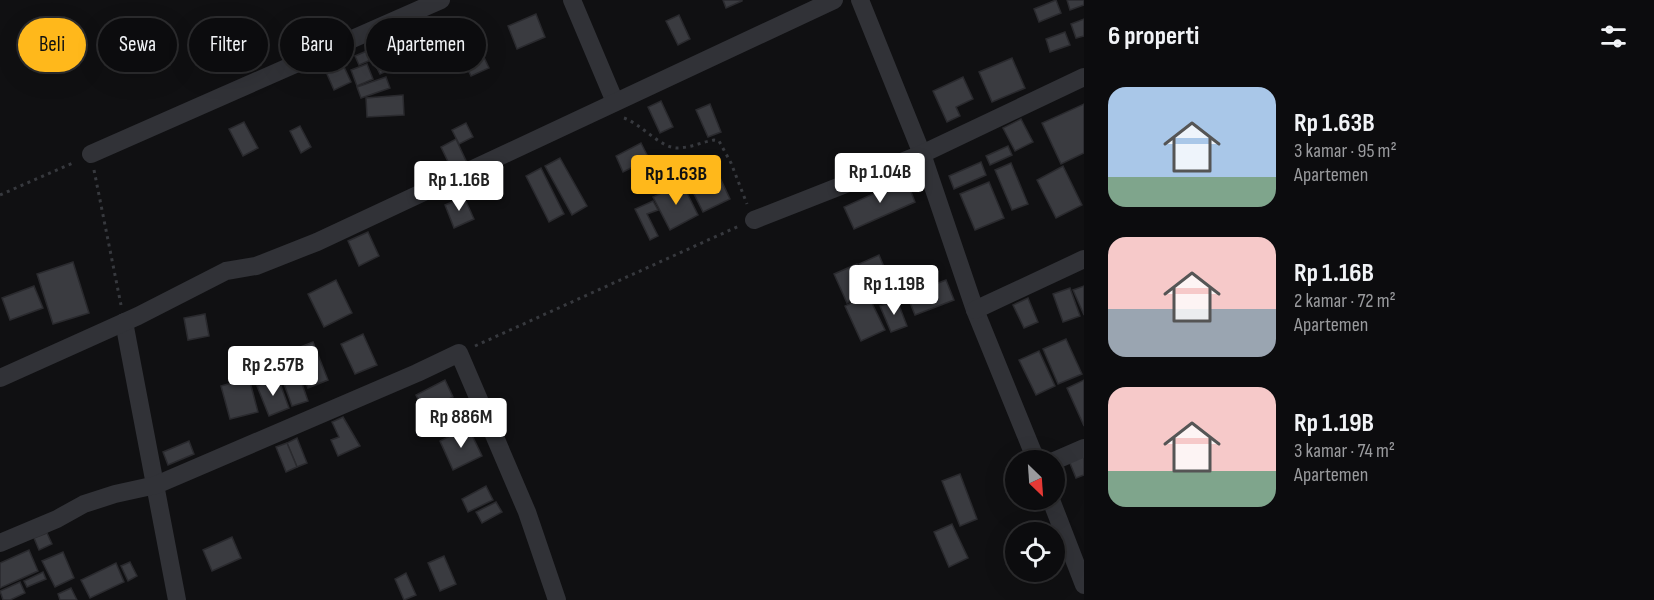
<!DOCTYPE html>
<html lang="id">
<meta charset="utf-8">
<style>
body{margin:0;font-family:"Sofia Sans Condensed",sans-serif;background:#1a1a1c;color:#f1f3f6;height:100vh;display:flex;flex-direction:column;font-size:22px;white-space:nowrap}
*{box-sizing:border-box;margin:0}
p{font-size:20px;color:#9a9b9e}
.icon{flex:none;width:33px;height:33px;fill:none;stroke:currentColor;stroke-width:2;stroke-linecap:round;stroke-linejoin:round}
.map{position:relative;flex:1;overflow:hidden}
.panel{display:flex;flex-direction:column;background:#0c0c0e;width:570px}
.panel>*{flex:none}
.guide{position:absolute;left:18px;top:18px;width:570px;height:54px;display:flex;gap:12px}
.needle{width:39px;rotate:155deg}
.fabs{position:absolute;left:1005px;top:450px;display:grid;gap:12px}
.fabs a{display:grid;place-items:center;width:60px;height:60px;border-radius:50%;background:#0c0c0e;box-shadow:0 6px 24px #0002,0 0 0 2px #2c2c2e;font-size:30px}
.price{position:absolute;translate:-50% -51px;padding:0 14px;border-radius:6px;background:#fff;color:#222;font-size:20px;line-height:39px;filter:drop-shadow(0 2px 3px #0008)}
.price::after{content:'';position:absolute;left:50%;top:36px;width:18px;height:14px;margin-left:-9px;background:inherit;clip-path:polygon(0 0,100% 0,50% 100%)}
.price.current{background:#ffb81b;color:#111}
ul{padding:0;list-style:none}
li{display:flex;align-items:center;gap:18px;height:150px;padding:0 24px}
li span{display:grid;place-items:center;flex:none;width:168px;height:120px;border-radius:18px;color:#555}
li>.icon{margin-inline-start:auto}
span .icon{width:72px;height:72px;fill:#fffc;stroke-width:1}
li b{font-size:26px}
h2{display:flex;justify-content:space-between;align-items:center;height:72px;padding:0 24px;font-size:26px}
.tag{padding:0 21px;border-radius:27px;background:#0c0c0e;box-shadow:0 6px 24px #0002,0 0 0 2px #2c2c2e;font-size:21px;line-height:54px}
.tag.current{background:#ffb81b;color:#111}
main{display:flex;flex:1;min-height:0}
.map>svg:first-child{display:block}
.building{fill:#3a3b40;stroke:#2a2a2e;stroke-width:1.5}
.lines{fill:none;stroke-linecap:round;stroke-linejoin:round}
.path{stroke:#37393e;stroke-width:3;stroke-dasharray:3 4.5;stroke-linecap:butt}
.minor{stroke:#313237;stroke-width:18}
</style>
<main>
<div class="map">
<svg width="1084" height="600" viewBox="0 0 1084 600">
<rect width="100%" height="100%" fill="#101012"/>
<g class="building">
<polygon points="723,0 742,0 742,1 726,8"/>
<polygon points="1056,0 1061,13 1039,22 1034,9"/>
<polygon points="1067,0 1084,0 1084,5 1070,10"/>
<polygon points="536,14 545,37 517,49 508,26"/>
<polygon points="679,15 690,39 678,45 666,21"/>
<polygon points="1084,19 1084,36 1076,38 1071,24"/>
<polygon points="438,25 452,53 420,70 406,42"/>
<polygon points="1065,32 1070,45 1050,52 1046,39"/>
<polygon points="369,50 373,59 359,65 355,56"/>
<polygon points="481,51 489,68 471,76 463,59"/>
<polygon points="390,52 397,66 380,74 373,60"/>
<polygon points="340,58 351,82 334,90 323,65"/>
<polygon points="1012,58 1025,88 992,102 979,72"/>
<polygon points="367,64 373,79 357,86 351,70"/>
<polygon points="386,77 390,88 361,98 357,87"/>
<polygon points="963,77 973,99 956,107 960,116 947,122 933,91"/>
<polygon points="403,95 404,115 367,117 366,98"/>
<polygon points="661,101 673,127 660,133 648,107"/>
<polygon points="710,104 721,132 708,137 696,110"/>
<polygon points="1084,104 1084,153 1061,164 1042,123"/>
<polygon points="1021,119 1033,142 1015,151 1003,128"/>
<polygon points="244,122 258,148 243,156 229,129"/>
<polygon points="466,123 473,137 459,144 452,130"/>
<polygon points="300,126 311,147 301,153 290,131"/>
<polygon points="456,139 467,163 452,170 441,147"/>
<polygon points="641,143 649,159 623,172 616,156"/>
<polygon points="1008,146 1012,155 990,165 986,156"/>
<polygon points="560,158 587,206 572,215 545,166"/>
<polygon points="981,162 986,175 954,189 949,176"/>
<polygon points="1011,163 1028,204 1012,210 995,170"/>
<polygon points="714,165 730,199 703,212 686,178"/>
<polygon points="1063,166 1082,205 1056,218 1037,180"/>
<polygon points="541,168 564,214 549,222 526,176"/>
<polygon points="906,179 915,202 854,229 844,207"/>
<polygon points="989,182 1004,218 975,230 960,194"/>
<polygon points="682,183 698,215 670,230 653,197"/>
<polygon points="464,197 474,219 454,228 445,205"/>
<polygon points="653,201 658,210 647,214 658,236 650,240 635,209"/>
<polygon points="368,232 379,256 359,266 348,241"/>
<polygon points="879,255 887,274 868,283 859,264"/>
<polygon points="73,262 89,313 53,324 37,274"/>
<polygon points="857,264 869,292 847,303 834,274"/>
<polygon points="336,280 352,313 324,327 308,294"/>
<polygon points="946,280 954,300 915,315 907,295"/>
<polygon points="34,286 43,308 10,320 2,298"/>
<polygon points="1084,286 1084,315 1073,290"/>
<polygon points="1070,288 1080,316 1063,322 1053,294"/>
<polygon points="868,295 885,330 861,341 845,306"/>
<polygon points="1028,298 1038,322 1024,328 1013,305"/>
<polygon points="897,300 907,326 891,332 880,306"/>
<polygon points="205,314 209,336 188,340 184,318"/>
<polygon points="363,334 377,365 355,374 341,344"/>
<polygon points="1066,339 1082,374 1058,384 1043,349"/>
<polygon points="313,342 328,380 308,388 293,350"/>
<polygon points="1039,351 1055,386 1036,395 1019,360"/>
<polygon points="299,375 308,401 292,406 283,381"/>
<polygon points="249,378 258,412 230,419 221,386"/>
<polygon points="278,378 289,408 269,416 257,386"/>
<polygon points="445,380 453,397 424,412 416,395"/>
<polygon points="1084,380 1084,426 1067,388"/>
<polygon points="343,417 360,446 338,456 331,440 339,437 332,422"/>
<polygon points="468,427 482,456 453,470 440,441"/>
<polygon points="297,438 307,463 297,467 287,443"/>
<polygon points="189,441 194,454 168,465 163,452"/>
<polygon points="287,443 297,467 286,472 276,447"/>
<polygon points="1084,449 1084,475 1076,478 1067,456"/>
<polygon points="960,474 977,519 960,526 942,481"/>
<polygon points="486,486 493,500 468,512 462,499"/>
<polygon points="496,502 502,512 482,523 476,512"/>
<polygon points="952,524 968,558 949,567 934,532"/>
<polygon points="47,533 52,544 39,550 34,538"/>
<polygon points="232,537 241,558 212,571 203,550"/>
<polygon points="29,550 38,571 0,588 0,563"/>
<polygon points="63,552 74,578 55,587 42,561"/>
<polygon points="444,556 456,584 440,591 428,563"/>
<polygon points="130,562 137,576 128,581 121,566"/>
<polygon points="116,563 124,582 90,598 81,580"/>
<polygon points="43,572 46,579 27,587 24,581"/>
<polygon points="406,573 416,595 404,600 395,579"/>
<polygon points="20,582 25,593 10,600 3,600 0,591"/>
<polygon points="71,588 77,600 60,600 58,594"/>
</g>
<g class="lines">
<g class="path">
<path d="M624 118C641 124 661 148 677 148 690 148 702 142 714 140L719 141 731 163 747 204"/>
<polyline points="94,170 121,305"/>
<polyline points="0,195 75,162"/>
<polyline points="475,346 739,226"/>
</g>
<g class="minor">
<polyline points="572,0 615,102"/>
<polyline points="860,0 922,154 975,310 1036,460"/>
<polyline points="91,154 441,0"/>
<polyline points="754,220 922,154 1084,77"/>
<polyline points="975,310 1084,259"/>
<polyline points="124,322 177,600"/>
<polyline points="0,378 138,316 226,271 256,266 317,242 834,0"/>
<polyline points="1054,461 1084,448"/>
<polyline points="1051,500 1084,585"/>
<polyline points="0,543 57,519 84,504 115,494 156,485 417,373 459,353 527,512 557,600"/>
</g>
</g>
</svg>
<div class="fabs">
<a><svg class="needle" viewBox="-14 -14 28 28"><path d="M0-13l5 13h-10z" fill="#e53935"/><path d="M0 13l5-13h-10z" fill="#9a9b9e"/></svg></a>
<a><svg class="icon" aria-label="locate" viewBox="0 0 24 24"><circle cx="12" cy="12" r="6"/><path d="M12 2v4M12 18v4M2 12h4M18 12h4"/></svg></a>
</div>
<b class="price" style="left:880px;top:204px">Rp 1.04B</b>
<b class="price current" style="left:676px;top:206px">Rp 1.63B</b>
<b class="price" style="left:459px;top:212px">Rp 1.16B</b>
<b class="price" style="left:894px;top:316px">Rp 1.19B</b>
<b class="price" style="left:273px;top:397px">Rp 2.57B</b>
<b class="price" style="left:461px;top:449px">Rp 886M</b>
<div class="guide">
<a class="tag current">Beli</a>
<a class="tag">Sewa</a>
<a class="tag">Filter</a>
<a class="tag">Baru</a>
<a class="tag">Apartemen</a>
</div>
</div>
<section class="panel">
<h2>6 properti<svg class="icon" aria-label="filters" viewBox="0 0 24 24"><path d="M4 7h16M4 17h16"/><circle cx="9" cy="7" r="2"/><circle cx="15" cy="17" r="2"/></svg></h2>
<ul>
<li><span style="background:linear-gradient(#a9c7e8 75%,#7fa58c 0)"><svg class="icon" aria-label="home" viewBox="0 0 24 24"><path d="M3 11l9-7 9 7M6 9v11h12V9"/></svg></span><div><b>Rp 1.63B</b><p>3 kamar · 95 m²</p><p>Apartemen</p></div></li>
<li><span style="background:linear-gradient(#f6c9c9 60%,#9aa5b1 0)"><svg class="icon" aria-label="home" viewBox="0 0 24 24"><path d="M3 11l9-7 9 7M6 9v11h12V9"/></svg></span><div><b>Rp 1.16B</b><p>2 kamar · 72 m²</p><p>Apartemen</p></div></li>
<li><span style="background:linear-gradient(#f6c9c9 70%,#7fa58c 0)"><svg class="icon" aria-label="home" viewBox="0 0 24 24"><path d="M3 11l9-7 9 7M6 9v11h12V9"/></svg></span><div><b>Rp 1.19B</b><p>3 kamar · 74 m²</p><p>Apartemen</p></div></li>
</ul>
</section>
</main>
